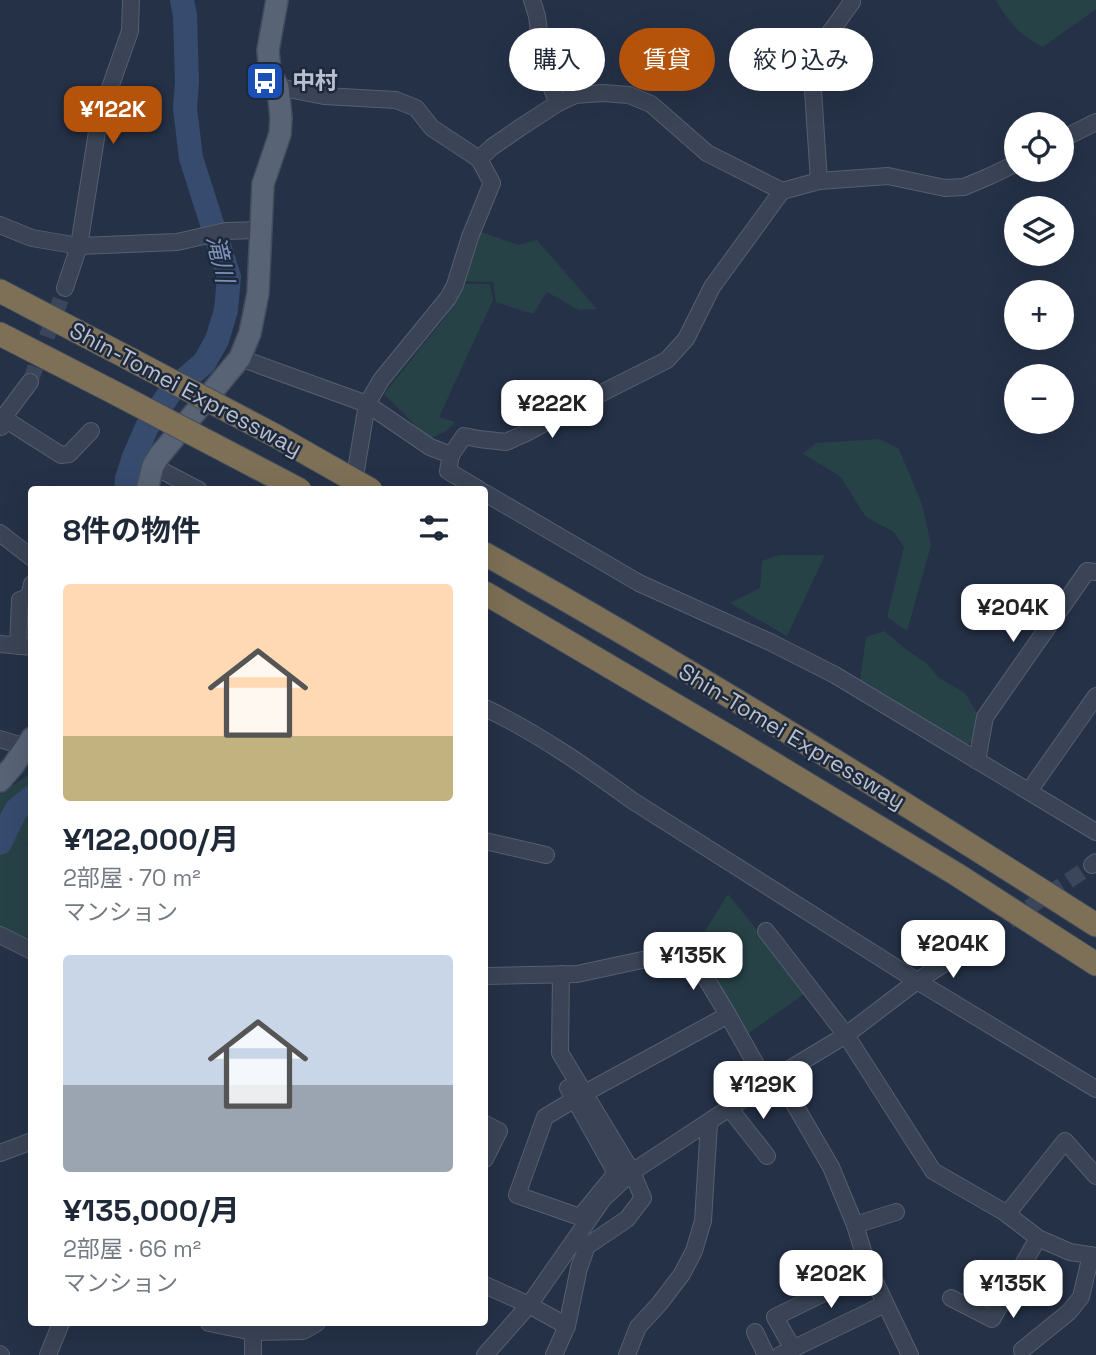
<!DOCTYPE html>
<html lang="ja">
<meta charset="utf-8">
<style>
body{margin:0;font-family:"Space Grotesk","Noto Sans JP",sans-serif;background:#f2f2f3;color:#1f2937;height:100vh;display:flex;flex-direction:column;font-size:26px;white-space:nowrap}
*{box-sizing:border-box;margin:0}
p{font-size:23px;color:#747a83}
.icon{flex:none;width:38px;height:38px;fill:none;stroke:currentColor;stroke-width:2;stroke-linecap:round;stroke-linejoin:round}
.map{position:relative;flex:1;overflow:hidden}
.side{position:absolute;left:28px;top:486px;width:460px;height:840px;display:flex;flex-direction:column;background:#fff;border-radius:7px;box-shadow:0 7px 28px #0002}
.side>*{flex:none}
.hud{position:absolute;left:509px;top:28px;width:481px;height:63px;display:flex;gap:14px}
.tools{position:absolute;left:1004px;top:112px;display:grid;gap:14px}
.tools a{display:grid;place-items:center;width:70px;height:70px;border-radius:50%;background:#fff;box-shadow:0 7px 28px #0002;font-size:35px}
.price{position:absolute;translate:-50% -60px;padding:0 16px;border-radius:14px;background:#fff;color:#222;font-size:23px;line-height:46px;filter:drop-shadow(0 2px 4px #0008)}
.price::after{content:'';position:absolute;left:50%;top:42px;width:21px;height:16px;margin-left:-10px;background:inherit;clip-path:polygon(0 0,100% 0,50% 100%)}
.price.current{background:#b45309;color:#fff}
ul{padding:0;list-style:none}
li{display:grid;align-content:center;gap:14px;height:371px;padding:0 35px}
li span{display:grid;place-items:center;height:217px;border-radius:7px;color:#555}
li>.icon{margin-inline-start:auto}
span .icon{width:126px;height:126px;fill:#fffc;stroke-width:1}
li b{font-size:30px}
h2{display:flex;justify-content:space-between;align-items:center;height:84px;padding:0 35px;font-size:30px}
.pill{padding:0 24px;border-radius:32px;background:#fff;box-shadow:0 7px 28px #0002;font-size:24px;line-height:63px}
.pill.current{background:#b45309;color:#fff}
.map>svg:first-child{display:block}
.green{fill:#274247}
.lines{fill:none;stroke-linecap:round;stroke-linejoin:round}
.river{stroke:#374b6f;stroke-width:24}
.minor-tunnel{stroke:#3b465b;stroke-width:16;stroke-dasharray:16 8;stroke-linecap:butt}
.minor-casing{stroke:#555f70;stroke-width:18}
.major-casing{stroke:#434d5f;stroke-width:24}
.highway-casing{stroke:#414c5d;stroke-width:25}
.minor{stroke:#3a4456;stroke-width:16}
.major{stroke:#586376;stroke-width:21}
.highway{stroke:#7d7056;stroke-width:23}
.highway-bridge-casing{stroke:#414c5d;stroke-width:25;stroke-linecap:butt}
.highway-bridge{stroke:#7d7056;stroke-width:23}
.labels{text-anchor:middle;stroke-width:5;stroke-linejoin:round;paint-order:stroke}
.poi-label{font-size:23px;font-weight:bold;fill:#b8bfcf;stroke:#1e293b;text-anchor:start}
.street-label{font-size:23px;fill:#b8bfcf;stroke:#1e293b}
.water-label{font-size:24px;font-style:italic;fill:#7c92b9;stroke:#1e293b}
</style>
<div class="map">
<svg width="1096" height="1355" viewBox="0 0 1096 1355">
<rect width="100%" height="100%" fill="#253147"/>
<g class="green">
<path d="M996 0H1096V9L1043 47C1022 37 1007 21 996 0Z"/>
<polygon points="473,229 518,245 537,240 597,309 579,310 547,292 533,314 496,302 493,282 460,281"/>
<polygon points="462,284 490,284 493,300 439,417 455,422 446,431 429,439 384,394 447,315"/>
<polygon points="880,439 899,449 923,507 931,545 907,631 887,617 904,547 894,532 866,517 840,476 803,454 816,443"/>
<polygon points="779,555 825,555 787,636 730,603 760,588 762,561"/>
<polygon points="884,631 908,651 926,663 939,678 965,693 980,718 976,739 965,746 860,680 866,637"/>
<polygon points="31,773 31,838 25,847 31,841 32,922 26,941 0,928 0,794"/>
<polygon points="728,894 807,992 746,1035 694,949"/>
</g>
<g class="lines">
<g class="river">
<polyline points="126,490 127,479 134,457 147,427 171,391 204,363 217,340 226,310 229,277 191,158 185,108 187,82 185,15 182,0"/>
<polyline points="0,843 16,810 32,797"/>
</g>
<g class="minor-tunnel">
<polyline points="30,382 65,288"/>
<polyline points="969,948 1092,865"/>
</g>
<defs>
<g id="minor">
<polyline points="532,0 537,16 544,70 558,103"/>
<polyline points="278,87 324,96 396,100 416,108 432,128 479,159 492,147 521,127 558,103 575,95 603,93 629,95 651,104 707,153 782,191"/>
<polyline points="1062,139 1096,122"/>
<polyline points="819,181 813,90 829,34 852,2 851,0"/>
<polyline points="0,225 32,238 79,246 177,242 226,231 260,230"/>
<polyline points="65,288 79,246 99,119 130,31 131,0"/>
<polyline points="240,358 367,404 430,447 451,455 464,436 479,439 506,442 526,433 572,408 667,360 686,339 712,287 782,191 819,181 888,176 945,188 964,187 990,176 1017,163"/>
<polyline points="0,416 61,455 69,454 91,431"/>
<polyline points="1,427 3,418 30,382"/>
<polyline points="451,455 448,471 480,490"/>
<polyline points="153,466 199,490"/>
<polyline points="353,488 367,404 381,380 448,298 455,285 470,237 492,183 479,159"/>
<polyline points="485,493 639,583 770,642 835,675 1096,832"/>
<polyline points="0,533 32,558"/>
<polyline points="0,644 32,647"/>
<polyline points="18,646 20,600 29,597 32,584"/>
<path d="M485 708C538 733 586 767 633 801L917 981 1096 1089"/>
<polyline points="0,739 26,747"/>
<polyline points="977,761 985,717 1087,571 1096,572"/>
<polyline points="1029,791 1096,696"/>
<polyline points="485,841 546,855"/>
<polyline points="1092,865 1096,862"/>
<polyline points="766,931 846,1035 933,1171 1004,1212 1038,1238 1070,1252 1096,1256"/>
<polyline points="0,935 32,951"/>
<polyline points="485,976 577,974 689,950 728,1015"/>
<polyline points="778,1076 831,1167 855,1225 868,1267 910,1355"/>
<polyline points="568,1088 575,1100 616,1173 580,1217 517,1195 545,1117 585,1093 728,1015 767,1084"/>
<polyline points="730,1109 767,1156"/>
<polyline points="485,1124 499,1131 485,1159"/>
<polyline points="0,1153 32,1141"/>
<polyline points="1007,1214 1065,1141 1096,1176"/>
<polyline points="855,1225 896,1212"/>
<polyline points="485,1285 529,1305 567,1326"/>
<polyline points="951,1298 992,1319 1038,1238"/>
<polyline points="209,1323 253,1332 303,1331 317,1323"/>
<polyline points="253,1323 253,1355"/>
<polyline points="755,1332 766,1355"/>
<polyline points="793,1349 775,1317 826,1292 843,1277 868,1267"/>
<polyline points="1022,1350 1069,1312 1081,1297 1091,1255"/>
<polyline points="0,1354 1,1355"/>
<polyline points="48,1355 61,1323"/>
<polyline points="485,1355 529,1305 603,1199 632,1172 778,1076 846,1035 917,981 969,948"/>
<polyline points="554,1355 567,1326 579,1268 587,1246 627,1219 643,1198 632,1172 560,1053 561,974"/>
<polyline points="627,1355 638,1327 660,1303 682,1274 694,1251 703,1221 709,1123"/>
<polyline points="780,1355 885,1304"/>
</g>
<g id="major">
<polyline points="147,490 153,466 159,456 240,358 250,333 258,293 263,184 280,134 281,118 278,87 270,73 268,50 277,0"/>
<polyline points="0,781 13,766 32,738"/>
</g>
<g id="highway">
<polyline points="0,291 130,359"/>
<polyline points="0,334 115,393"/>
<path d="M485 554C693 670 895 797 1096 925"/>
<polyline points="485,593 736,741 956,874 1096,964"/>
</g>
</defs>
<use href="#minor" class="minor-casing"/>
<use href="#major" class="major-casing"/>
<use href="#highway" class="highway-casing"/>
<use href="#minor" class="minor"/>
<use href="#major" class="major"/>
<use href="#highway" class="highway"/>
<defs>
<g id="highway-bridge">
<polyline points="130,359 276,436 371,490"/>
<polyline points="115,393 300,490"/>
</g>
</defs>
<use href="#highway-bridge" class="highway-bridge-casing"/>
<use href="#highway-bridge" class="highway-bridge"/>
</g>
<defs>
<symbol id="bus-square" viewBox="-11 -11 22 22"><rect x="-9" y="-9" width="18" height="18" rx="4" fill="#1a4fb4" stroke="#1e293b"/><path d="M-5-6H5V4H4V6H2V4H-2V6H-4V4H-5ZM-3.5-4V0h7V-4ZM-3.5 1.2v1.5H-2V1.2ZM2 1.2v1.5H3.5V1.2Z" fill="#fff"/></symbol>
</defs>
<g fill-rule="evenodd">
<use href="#bus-square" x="243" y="59" width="44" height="44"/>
</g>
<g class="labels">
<g class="poi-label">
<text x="292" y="89">中村</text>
</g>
<g class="street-label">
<text transform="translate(186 389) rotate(28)" y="8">Shin-Tomei Expressway</text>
<text transform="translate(792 736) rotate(31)" y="8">Shin-Tomei Expressway</text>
</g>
<g class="water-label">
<text transform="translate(220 259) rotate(77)" y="8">滝川</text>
</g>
</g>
</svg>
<div class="tools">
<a><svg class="icon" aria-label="locate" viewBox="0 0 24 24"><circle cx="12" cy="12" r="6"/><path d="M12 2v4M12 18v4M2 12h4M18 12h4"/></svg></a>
<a><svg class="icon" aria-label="layers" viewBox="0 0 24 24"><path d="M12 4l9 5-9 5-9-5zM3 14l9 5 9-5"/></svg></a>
<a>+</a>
<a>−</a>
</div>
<b class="price current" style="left:113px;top:146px">¥122K</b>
<b class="price" style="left:552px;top:440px">¥222K</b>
<b class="price" style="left:1013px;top:644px">¥204K</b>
<b class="price" style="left:953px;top:980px">¥204K</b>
<b class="price" style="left:693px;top:992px">¥135K</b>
<b class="price" style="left:763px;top:1121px">¥129K</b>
<b class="price" style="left:831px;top:1310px">¥202K</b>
<b class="price" style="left:1013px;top:1320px">¥135K</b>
<div class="hud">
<a class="pill">購入</a>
<a class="pill current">賃貸</a>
<a class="pill">絞り込み</a>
</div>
<section class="side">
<h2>8件の物件<svg class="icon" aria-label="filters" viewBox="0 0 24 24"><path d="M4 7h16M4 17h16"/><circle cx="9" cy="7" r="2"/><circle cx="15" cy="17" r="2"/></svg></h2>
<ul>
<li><span style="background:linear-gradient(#ffd9b3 70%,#c2b280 0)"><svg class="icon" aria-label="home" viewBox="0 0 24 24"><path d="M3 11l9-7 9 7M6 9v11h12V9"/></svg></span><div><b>¥122,000/月</b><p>2部屋 · 70 m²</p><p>マンション</p></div></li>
<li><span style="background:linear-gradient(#c9d6e8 60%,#9aa5b1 0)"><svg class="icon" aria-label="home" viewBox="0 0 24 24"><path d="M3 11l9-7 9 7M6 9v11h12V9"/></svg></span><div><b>¥135,000/月</b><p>2部屋 · 66 m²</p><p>マンション</p></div></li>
</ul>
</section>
</div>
